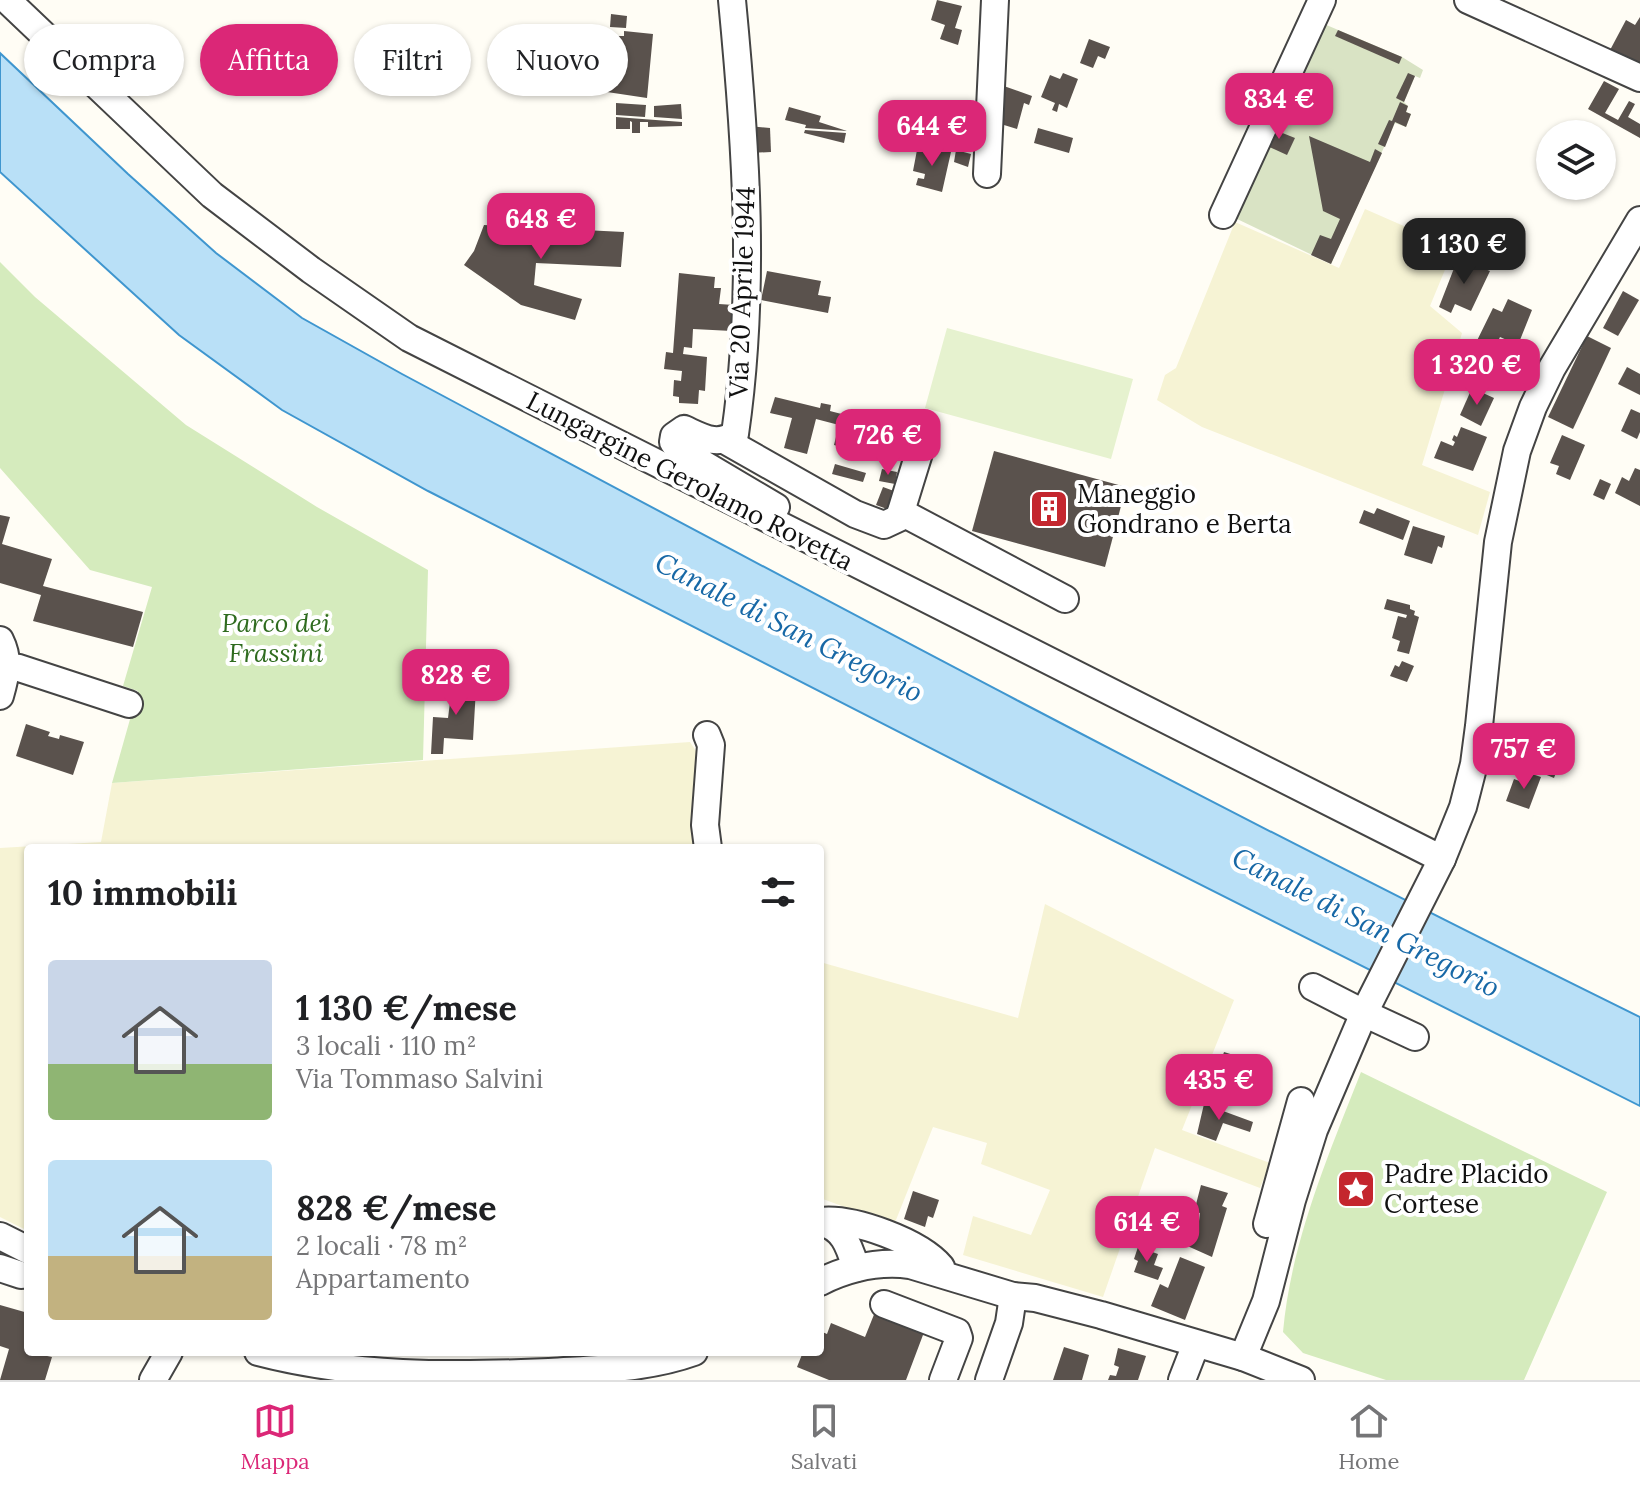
<!DOCTYPE html>
<html lang="it">
<meta charset="utf-8">
<style>
body{margin:0;font-family:Lora,serif;background:#f6f6f6;color:#202124;height:100vh;display:flex;flex-direction:column;font-size:30px;white-space:nowrap}
*{box-sizing:border-box;margin:0}
p{font-size:26px;color:#757577}
.icon{flex:none;width:44px;height:44px;fill:none;stroke:currentColor;stroke-width:2;stroke-linecap:round;stroke-linejoin:round}
.map{position:relative;flex:1;overflow:hidden}
.sheet{position:absolute;left:24px;top:844px;width:800px;height:512px;display:flex;flex-direction:column;background:#fff;border-radius:8px;box-shadow:0 2px 6px #0004}
.sheet>*{flex:none}
.guide{position:absolute;left:24px;top:24px;width:800px;height:72px;display:flex;gap:16px}
.controls{position:absolute;left:1536px;top:120px;display:grid;gap:16px}
.controls a{display:grid;place-items:center;width:80px;height:80px;border-radius:50%;background:#fff;box-shadow:0 2px 6px #0004;font-size:40px}
.price{position:absolute;translate:-50% -68px;padding:0 18px;border-radius:16px;background:#db2777;color:#fff;font-size:26px;line-height:52px;filter:drop-shadow(0 2px 4px #0008)}
.price::after{content:'';position:absolute;left:50%;top:48px;width:24px;height:18px;margin-left:-12px;background:inherit;clip-path:polygon(0 0,100% 0,50% 100%)}
.price.selected{background:#222;color:#fff}
ul{padding:0;list-style:none}
li{display:flex;align-items:center;gap:24px;height:200px;padding:0 24px}
li span{display:grid;place-items:center;flex:none;width:224px;height:160px;border-radius:8px;color:#555}
li>.icon{margin-inline-start:auto}
span .icon{width:96px;height:96px;fill:#fffc;stroke-width:1}
li b{font-size:34px}
h2{display:flex;justify-content:space-between;align-items:center;height:96px;padding:0 24px;font-size:34px}
.chip{padding:0 28px;border-radius:36px;background:#fff;box-shadow:0 2px 6px #0004;font-size:28px;line-height:72px}
.chip.selected{background:#db2777;color:#fff}
.dock{display:flex;justify-content:space-around;align-items:center;height:112px;border-top:2px solid #e0e0e0;background:#fff;font-size:22px;color:#757577}
.dock a{display:grid;justify-items:center;gap:4px}
.dock .selected{color:#db2777}
.map>svg:first-child{display:block}
.farmland{fill:#f6f3d4}
.green{fill:#d5ebbd}
.cemetery{fill:#d9e3c4}
.pitch{fill:#e6f2cf}
.water{fill:#b9e0f7;stroke:#3f96cf;stroke-width:2}
.building{fill:#5a524d}
.lines{fill:none;stroke-linecap:round;stroke-linejoin:round}
.minor-casing{stroke:#444;stroke-width:30}
.minor{stroke:#fff;stroke-width:26}
.labels{text-anchor:middle;stroke-width:8;stroke-linejoin:round;paint-order:stroke}
.street-label{font-size:26px;fill:#111;stroke:#fff}
.poi-label{font-size:26px;fill:#111;stroke:#fff;text-anchor:start}
.park-label{font-size:26px;font-style:italic;fill:#2f6b1f;stroke:#fff}
.water-label{font-size:28px;font-style:italic;fill:#1768a6;stroke:#fff}
</style>
<div class="map">
<svg width="1640" height="1380" viewBox="0 0 1640 1380">
<rect width="100%" height="100%" fill="#fffdf5"/>
<g class="farmland">
<polygon points="1365,209 1454,248 1430,306 1462,333 1422,465 1490,492 1478,535 1202,427 1157,400 1165,375 1176,368 1235,222 1339,268"/>
<polygon points="690,742 696,751 694,848 28,848 28,1231 0,1217 0,848 101,842 112,783"/>
<polygon points="1045,904 1234,1000 1182,1130 1270,1163 1260,1188 1155,1148 1103,1297 963,1255 973,1216 1031,1235 1050,1190 981,1164 987,1143 933,1127 894,1225 820,1198 820,962 1018,1018"/>
</g>
<g class="green">
<polygon points="0,262 35,297 186,425 317,507 428,570 423,760 112,783 138,691 123,686 152,587 90,570 0,468"/>
<path d="M1361 1072 1607 1192 1524 1380H1386L1303 1353 1283 1332C1291 1242 1328 1156 1361 1072Z"/>
</g>
<polygon class="cemetery" points="1317,21 1402,57 1423,70 1420,78 1415,76 1404,102 1408,106 1406,112 1411,114 1406,127 1395,123 1331,264 1235,218"/>
<polygon class="pitch" points="947,328 1133,379 1111,459 925,408"/>
<path class="water" d="M0 53 128 174 216 253 302 318 402 374C812 593 1222 812 1640 1017V1106L987 777 428 491 282 410 179 335 0 172Z"/>
<g class="building">
<polygon points="937,0 962,6 955,28 962,30 958,45 940,39 945,25 931,20"/>
<polygon points="611,14 627,16 626,28 610,27"/>
<polygon points="1640,17 1640,69 1609,52 1626,20 1635,25"/>
<polygon points="1338,30 1402,57 1399,64 1335,36"/>
<polygon points="624,31 653,34 647,98 607,92 609,72 621,74 623,44 616,44 616,36 624,36"/>
<polygon points="1089,39 1110,47 1105,59 1098,56 1093,68 1080,63"/>
<polygon points="1063,73 1078,79 1067,108 1059,104 1057,112 1052,110 1055,103 1041,97 1050,75 1060,79"/>
<polygon points="1408,73 1415,76 1404,102 1396,98"/>
<polygon points="1604,81 1619,89 1605,113 1618,120 1629,101 1635,104 1628,117 1640,124 1640,138 1588,109"/>
<polygon points="1001,85 1032,96 1029,105 1024,103 1017,129 991,121"/>
<polygon points="1400,102 1408,106 1406,112 1411,114 1406,127 1395,122 1385,147 1378,144 1389,120 1392,121"/>
<polygon points="616,103 646,105 645,117 616,115"/>
<polygon points="681,104 682,119 654,117 654,106"/>
<polygon points="789,107 821,116 819,122 847,131 805,128 806,125 785,120"/>
<polygon points="616,117 682,122 682,126 648,127 648,122 640,122 640,133 632,133 632,122 630,121 630,129 616,129"/>
<polygon points="748,126 770,128 771,152 749,153"/>
<polygon points="1038,128 1073,138 1069,153 1034,143"/>
<polygon points="1270,128 1295,138 1287,155 1263,144"/>
<polygon points="805,130 846,133 844,143 804,133"/>
<polygon points="1309,136 1370,162 1375,149 1382,153 1331,264 1311,255 1320,235 1331,239 1340,219 1323,211"/>
<polygon points="927,147 951,152 942,192 916,185 918,178 924,179 925,174 913,171 917,150 926,152"/>
<polygon points="956,150 971,154 968,167 954,162"/>
<polygon points="484,225 624,232 621,267 536,263 534,285 582,299 575,320 521,305 464,265 474,251"/>
<polygon points="1458,258 1490,271 1471,311 1455,304 1451,313 1439,307"/>
<polygon points="767,271 821,281 818,295 831,297 828,313 761,300"/>
<polygon points="679,273 715,277 714,288 721,288 719,304 734,305 732,331 693,329 692,348 684,347 683,354 707,357 705,391 699,390 698,404 679,403 679,397 673,396 674,380 681,381 682,371 664,369 666,352 673,353"/>
<polygon points="1623,291 1639,300 1618,336 1603,328"/>
<polygon points="1508,299 1532,310 1518,345 1500,337 1479,382 1461,374 1463,370 1455,367 1459,358 1467,361 1493,308 1502,312"/>
<polygon points="1587,336 1611,348 1573,429 1548,417"/>
<polygon points="1627,367 1640,374 1640,395 1618,384"/>
<polygon points="1472,388 1494,398 1481,426 1460,415"/>
<polygon points="775,397 820,408 821,403 831,405 830,411 853,417 854,413 902,425 893,460 834,445 839,425 816,419 807,454 784,448 792,418 770,413"/>
<polygon points="1631,409 1640,413 1640,432 1637,439 1621,431"/>
<polygon points="1461,427 1487,437 1473,471 1434,458 1441,441 1453,446 1455,442 1452,440 1454,435 1457,437"/>
<polygon points="1562,435 1585,445 1570,480 1556,474 1559,466 1550,463"/>
<polygon points="994,451 1126,487 1105,567 972,531"/>
<polygon points="835,464 866,473 863,482 832,474"/>
<polygon points="1635,468 1640,470 1640,506 1615,493 1622,477 1629,481"/>
<polygon points="882,469 897,472 895,484 879,481"/>
<polygon points="1600,479 1611,484 1604,500 1593,495"/>
<polygon points="883,487 894,491 887,509 876,505"/>
<polygon points="1377,508 1410,521 1403,540 1359,523 1364,510 1374,514"/>
<polygon points="0,515 10,517 2,544 52,559 43,586 143,612 133,647 33,621 41,595 0,583"/>
<polygon points="1413,526 1445,536 1442,548 1438,546 1432,564 1404,555"/>
<polygon points="1387,599 1410,605 1410,609 1415,611 1414,615 1419,617 1409,654 1397,651 1400,641 1392,638 1398,616 1406,618 1407,615 1384,609"/>
<polygon points="434,651 446,652 444,677 433,677"/>
<polygon points="1402,661 1414,666 1407,682 1390,676 1395,665 1399,667"/>
<polygon points="450,681 472,682 472,688 476,688 473,740 444,738 443,754 431,754 433,717 448,718 452,687 450,686"/>
<polygon points="26,724 50,732 48,736 59,739 60,735 84,742 73,775 16,756"/>
<polygon points="1544,755 1560,762 1554,778 1537,771"/>
<polygon points="1529,773 1541,777 1529,809 1506,801 1514,779 1525,783"/>
<polygon points="1224,1052 1259,1063 1246,1102 1211,1090"/>
<polygon points="1204,1104 1253,1122 1250,1132 1223,1123 1216,1141 1197,1134"/>
<polygon points="1201,1185 1228,1193 1222,1206 1227,1208 1212,1257 1183,1244 1185,1235 1189,1237 1195,1219 1199,1221 1200,1213 1194,1212"/>
<polygon points="913,1191 939,1200 933,1218 928,1216 925,1227 904,1219"/>
<polygon points="1138,1247 1158,1254 1154,1265 1163,1268 1158,1280 1134,1272 1138,1261 1134,1259"/>
<polygon points="1180,1257 1205,1267 1185,1320 1151,1306 1160,1284 1168,1288"/>
<polygon points="0,1305 28,1313 28,1352 52,1357 45,1380 0,1380 9,1349 0,1346"/>
<polygon points="877,1307 926,1327 906,1380 829,1380 797,1367 803,1352 820,1352 820,1331 827,1334 831,1323 865,1337"/>
<polygon points="1064,1347 1089,1355 1082,1380 1053,1380"/>
<polygon points="1118,1348 1146,1356 1138,1380 1108,1380 1110,1375 1116,1376 1119,1367 1114,1365"/>
</g>
<g class="lines">
<defs>
<g id="minor">
<polyline points="7,0 212,195 311,270 409,338 1442,859"/>
<path d="M732 0C746 145 756 289 735 434 717 447 702 437 684 429L674 436 673 442 678 449 776 507"/>
<polyline points="1468,0 1640,78"/>
<polyline points="987,174 995,0"/>
<polyline points="1223,215 1322,0"/>
<polyline points="726,441 855,514 884,525 899,518 920,450"/>
<polyline points="901,512 1065,599"/>
<path d="M0 640C10 660 6 675 0 696"/>
<polyline points="8,667 19,668 129,704"/>
<polyline points="707,735 711,745 705,825 708,848"/>
<polyline points="1313,987 1358,1010"/>
<polyline points="1372,1017 1415,1037"/>
<path d="M820 1221C853 1217 920 1242 941 1267"/>
<path d="M820 1222C844 1228 849 1246 856 1268"/>
<polyline points="1267,1224 1301,1101"/>
<polyline points="0,1236 28,1250"/>
<polyline points="0,1268 21,1275"/>
<path d="M820 1282C848 1268 879 1261 910 1265L1013 1296 1035 1298 1101 1315 1243 1357 1301 1380"/>
<polyline points="884,1304 957,1332 959,1338 943,1380"/>
<path d="M258 1352C353 1377 451 1376 549 1372 598 1369 647 1369 694 1352"/>
<polyline points="1243,1357 1266,1301 1292,1200 1314,1130 1364,1013 1442,859 1463,807 1474,764 1479,726 1498,542 1517,451 1533,407 1552,368 1640,220"/>
<polyline points="153,1380 169,1352"/>
<polyline points="989,1380 1009,1323 1013,1296"/>
<polyline points="1182,1380 1196,1344"/>
</g>
</defs>
<use href="#minor" class="minor-casing"/>
<use href="#minor" class="minor"/>
</g>
<defs>
<symbol id="building-square" viewBox="-11 -11 22 22"><rect x="-9" y="-9" width="18" height="18" rx="4" fill="#c4262e" stroke="#fff"/><path d="M-4-6H4V6H1V3H-1V6H-4ZM-2.5-4.3h1.7v1.8h-1.7ZM.8-4.3h1.7v1.8H.8ZM-2.5-1h1.7V.8h-1.7ZM.8-1h1.7V.8H.8Z" fill="#fff"/></symbol>
<symbol id="sight-square" viewBox="-11 -11 22 22"><rect x="-9" y="-9" width="18" height="18" rx="4" fill="#c4262e" stroke="#fff"/><path d="M0-6L1.8-2.2L6-1.7L2.9 1.2L3.7 5.4L0 3.3L-3.7 5.4L-2.9 1.2L-6-1.7L-1.8-2.2Z" fill="#fff"/></symbol>
</defs>
<g fill-rule="evenodd">
<use href="#building-square" x="1027" y="487" width="44" height="44"/>
<use href="#sight-square" x="1334" y="1167" width="44" height="44"/>
</g>
<g class="labels">
<g class="street-label">
<text transform="translate(742 292) rotate(-88)" y="9">Via 20 Aprile 1944</text>
<text transform="translate(690 481) rotate(27)" y="9">Lungargine Gerolamo Rovetta</text>
</g>
<g class="poi-label">
<text x="1077" y="503">Maneggio<tspan x="1077" dy="30">Gondrano e Berta</tspan></text>
<text x="1384" y="1183">Padre Placido<tspan x="1384" dy="30">Cortese</tspan></text>
</g>
<g class="park-label">
<text x="276" y="632">Parco dei<tspan x="276" dy="30">Frassini</tspan></text>
</g>
<g class="water-label">
<text transform="translate(789 627) rotate(27)" y="10">Canale di San Gregorio</text>
<text transform="translate(1366 922) rotate(27)" y="10">Canale di San Gregorio</text>
</g>
</g>
</svg>
<div class="controls">
<a><svg class="icon" aria-label="layers" viewBox="0 0 24 24"><path d="M12 4l9 5-9 5-9-5zM3 14l9 5 9-5"/></svg></a>
</div>
<b class="price" style="left:1279px;top:141px">834 €</b>
<b class="price" style="left:932px;top:168px">644 €</b>
<b class="price" style="left:541px;top:261px">648 €</b>
<b class="price selected" style="left:1464px;top:286px">1 130 €</b>
<b class="price" style="left:1477px;top:407px">1 320 €</b>
<b class="price" style="left:888px;top:477px">726 €</b>
<b class="price" style="left:456px;top:717px">828 €</b>
<b class="price" style="left:1524px;top:791px">757 €</b>
<b class="price" style="left:1219px;top:1122px">435 €</b>
<b class="price" style="left:1147px;top:1264px">614 €</b>
<div class="guide">
<a class="chip">Compra</a>
<a class="chip selected">Affitta</a>
<a class="chip">Filtri</a>
<a class="chip">Nuovo</a>
</div>
<section class="sheet">
<h2>10 immobili<svg class="icon" aria-label="filters" viewBox="0 0 24 24"><path d="M4 7h16M4 17h16"/><circle cx="9" cy="7" r="2"/><circle cx="15" cy="17" r="2"/></svg></h2>
<ul>
<li><span style="background:linear-gradient(#c9d6e8 65%,#8fb573 0)"><svg class="icon" aria-label="home" viewBox="0 0 24 24"><path d="M3 11l9-7 9 7M6 9v11h12V9"/></svg></span><div><b>1 130 €/mese</b><p>3 locali · 110 m²</p><p>Via Tommaso Salvini</p></div></li>
<li><span style="background:linear-gradient(#bfe0f5 60%,#c2b280 0)"><svg class="icon" aria-label="home" viewBox="0 0 24 24"><path d="M3 11l9-7 9 7M6 9v11h12V9"/></svg></span><div><b>828 €/mese</b><p>2 locali · 78 m²</p><p>Appartamento</p></div></li>
</ul>
</section>
</div>
<nav class="dock">
<a class="selected"><svg class="icon" aria-label="map" viewBox="0 0 24 24"><path d="M3 6l6-2 6 2 6-2v14l-6 2-6-2-6 2zM9 4v14M15 6v14"/></svg>Mappa</a>
<a><svg class="icon" aria-label="saved" viewBox="0 0 24 24"><path d="M7 4h10v16l-5-4-5 4z"/></svg>Salvati</a>
<a><svg class="icon" aria-label="home" viewBox="0 0 24 24"><path d="M3 11l9-7 9 7M6 9v11h12V9"/></svg>Home</a>
</nav>
